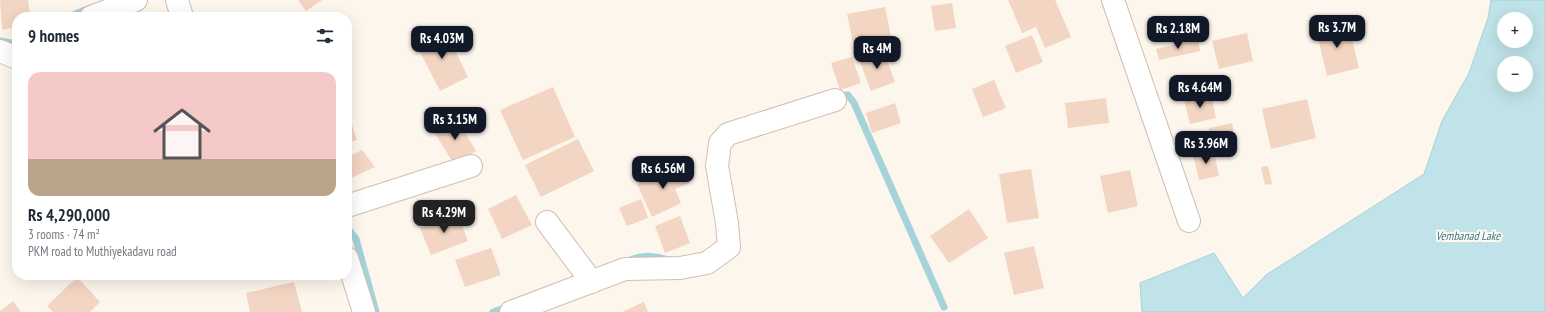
<!DOCTYPE html>
<meta charset="utf-8">
<style>
body{margin:0;font-family:"PT Sans Narrow",sans-serif;background:#f6f6f7;color:#1f2937;height:100vh;display:flex;flex-direction:column;font-size:15px;white-space:nowrap}
*{box-sizing:border-box;margin:0}
p{font-size:13px;color:#747a83}
.icon{flex:none;width:22px;height:22px;fill:none;stroke:currentColor;stroke-width:2;stroke-linecap:round;stroke-linejoin:round}
.map{position:relative;flex:1;overflow:hidden}
.details{position:absolute;left:12px;top:12px;width:340px;height:268px;display:flex;flex-direction:column;background:#fff;border-radius:16px;box-shadow:0 4px 16px #0002}
.details>*{flex:none}
.tools{position:absolute;left:1497px;top:12px;display:grid;gap:8px}
.tools a{display:grid;place-items:center;width:36px;height:36px;border-radius:50%;background:#fff;box-shadow:0 4px 16px #0002;font-size:20px}
.price{position:absolute;translate:-50% -34px;padding:0 9px;border-radius:8px;background:#111827;color:#fff;font-size:13px;line-height:26px;filter:drop-shadow(0 1px 2px #0008)}
.price::after{content:'';position:absolute;left:50%;top:24px;width:12px;height:9px;margin-left:-6px;background:inherit;clip-path:polygon(0 0,100% 0,50% 100%)}
.price.selected{background:#222;color:#fff}
ul{padding:0;list-style:none}
li{display:grid;align-content:center;gap:8px;height:212px;padding:0 16px}
li span{display:grid;place-items:center;height:124px;border-radius:12px;color:#555}
li>.icon{margin-inline-start:auto}
span .icon{width:72px;height:72px;fill:#fffc;stroke-width:1}
li b{font-size:17px}
h2{display:flex;justify-content:space-between;align-items:center;height:48px;padding:0 16px;font-size:17px}
.map>svg:first-child{display:block}
.water{fill:#bfe3e8;stroke:#a5d3da;fill-rule:evenodd}
.lines{fill:none;stroke-linecap:round;stroke-linejoin:round}
.stream{stroke:#a5d3da;stroke-width:7}
.building{fill:#f3d5c3}
.minor-casing{stroke:#d1beb0;stroke-width:24}
.minor{stroke:#fff;stroke-width:22}
.labels{text-anchor:middle;stroke-width:4;stroke-linejoin:round;paint-order:stroke}
.water-label{font-size:12px;font-style:italic;fill:#437c86;stroke:#fffaf3}
</style>
<div class="map">
<svg width="1545" height="312" viewBox="0 0 1545 312">
<rect width="100%" height="100%" fill="#fdf6ec"/>
<path class="water" d="M1491 0H1545V312H1142L1140 283 1214 253 1243 298 1266 275 1424 174 1442 121 1469 73 1488 18ZM1504 19H1526V41H1504ZM1504 63H1526V85H1504Z"/>
<g class="lines">
<g class="stream">
<polyline points="68,17 90,8"/>
<polyline points="0,41 11,43 17,42"/>
<polyline points="835,97 848,95 854,103 944,307"/>
<polyline points="347,227 356,239 376,312"/>
<path d="M628 261C645 254 652 256 670 260"/>
<polyline points="493,312 510,306"/>
</g>
</g>
<g class="building">
<polygon points="0,0 28,0 30,17 17,17 17,27 2,30"/>
<polygon points="298,0 322,0 306,11"/>
<polygon points="1008,0 1055,0 1071,37 1045,48 1036,27 1022,33"/>
<polygon points="952,3 956,28 935,31 931,6"/>
<polygon points="885,7 891,36 853,43 847,14"/>
<polygon points="1180,21 1182,38 1158,42 1155,25"/>
<polygon points="1348,22 1359,68 1327,76 1316,29"/>
<polygon points="445,30 468,77 440,91 416,44"/>
<polygon points="1247,33 1253,61 1219,69 1212,41"/>
<polygon points="1032,35 1043,62 1016,73 1005,46"/>
<polygon points="1198,39 1200,51 1159,60 1156,49"/>
<polygon points="883,50 895,82 871,91 859,59"/>
<polygon points="852,57 861,83 840,90 831,63"/>
<polygon points="994,80 1006,108 983,117 972,89"/>
<polygon points="553,87 575,137 523,160 500,110"/>
<polygon points="1211,94 1216,118 1190,124 1184,100"/>
<polygon points="1106,98 1109,123 1068,128 1065,103"/>
<polygon points="1307,99 1316,138 1271,149 1262,109"/>
<polygon points="895,103 901,123 872,133 866,113"/>
<polygon points="347,109 357,140 347,143"/>
<polygon points="456,118 476,151 454,164 434,132"/>
<polygon points="1232,123 1234,132 1211,138 1209,128"/>
<polygon points="578,139 594,171 541,197 525,165"/>
<polygon points="362,150 375,167 347,180 347,157"/>
<polygon points="1214,151 1219,176 1199,180 1193,155"/>
<polygon points="681,164 689,183 675,189 681,203 652,217 637,184"/>
<polygon points="1268,166 1272,184 1265,185 1261,167"/>
<polygon points="1031,169 1039,218 1007,223 999,174"/>
<polygon points="1130,170 1138,206 1108,213 1100,176"/>
<polygon points="516,195 532,225 502,239 488,209"/>
<polygon points="641,199 648,218 627,226 619,208"/>
<polygon points="969,209 988,238 949,263 930,236"/>
<polygon points="458,214 468,241 431,255 420,228"/>
<polygon points="680,216 690,243 665,253 655,226"/>
<polygon points="1034,246 1044,288 1014,295 1004,253"/>
<polygon points="491,248 501,275 465,287 455,260"/>
<polygon points="77,277 100,302 90,312 53,312 47,306"/>
<polygon points="294,282 302,312 250,312 246,293"/>
<polygon points="13,301 21,312 0,312 0,311"/>
<polygon points="644,302 648,312 622,312"/>
</g>
<g class="lines">
<defs>
<g id="minor">
<polyline points="177,0 182,17"/>
<polyline points="1113,0 1189,221"/>
<polyline points="91,17 136,0"/>
<polyline points="0,51 17,58"/>
<polyline points="347,206 471,166"/>
<polyline points="547,222 592,282"/>
<polyline points="347,258 364,312"/>
<polyline points="511,312 625,269 680,268 707,263 729,247 727,223 717,166 720,143 728,134 835,100"/>
</g>
</defs>
<use href="#minor" class="minor-casing"/>
<use href="#minor" class="minor"/>
</g>
<g class="labels">
<g class="water-label">
<text x="1468" y="240">Vembanad Lake</text>
</g>
</g>
</svg>
<div class="tools">
<a>+</a>
<a>−</a>
</div>
<b class="price" style="left:1337px;top:49px">Rs 3.7M</b>
<b class="price" style="left:1178px;top:50px">Rs 2.18M</b>
<b class="price" style="left:442px;top:60px">Rs 4.03M</b>
<b class="price" style="left:877px;top:70px">Rs 4M</b>
<b class="price" style="left:1200px;top:109px">Rs 4.64M</b>
<b class="price" style="left:455px;top:141px">Rs 3.15M</b>
<b class="price" style="left:1206px;top:165px">Rs 3.96M</b>
<b class="price" style="left:663px;top:190px">Rs 6.56M</b>
<b class="price selected" style="left:444px;top:234px">Rs 4.29M</b>
<section class="details">
<h2>9 homes<svg class="icon" aria-label="filters" viewBox="0 0 24 24"><path d="M4 7h16M4 17h16"/><circle cx="9" cy="7" r="2"/><circle cx="15" cy="17" r="2"/></svg></h2>
<ul>
<li><span style="background:linear-gradient(#f6c9c9 70%,#b9a48a 0)"><svg class="icon" aria-label="home" viewBox="0 0 24 24"><path d="M3 11l9-7 9 7M6 9v11h12V9"/></svg></span><div><b>Rs 4,290,000</b><p>3 rooms · 74 m²</p><p>PKM road to Muthiyekadavu road</p></div></li>
</ul>
</section>
</div>
